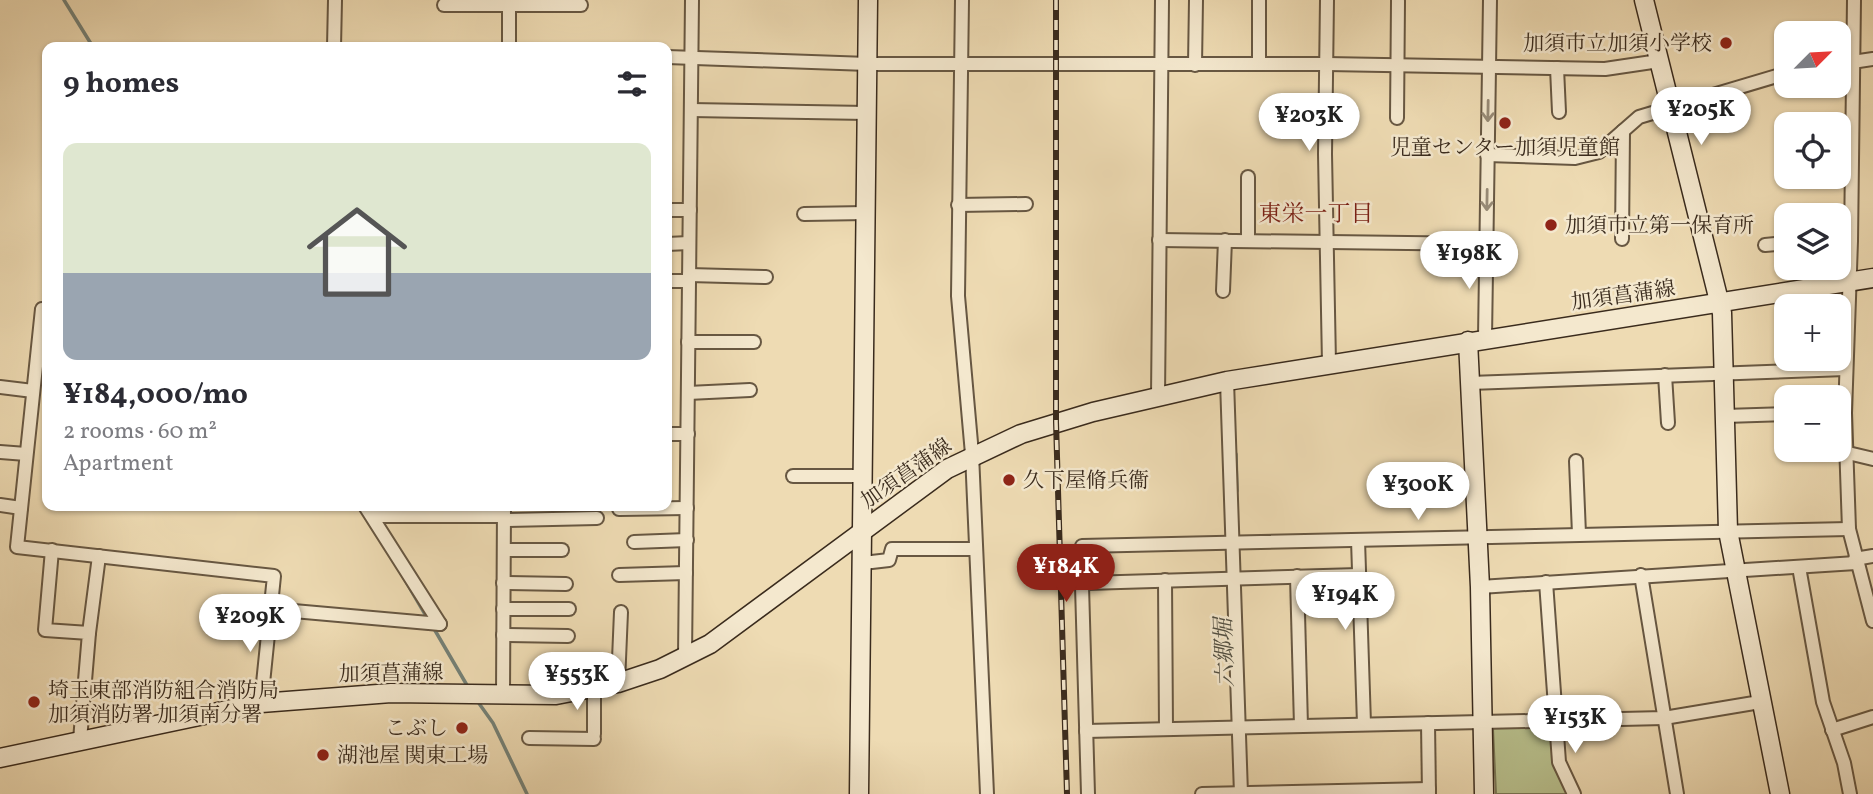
<!DOCTYPE html>
<meta charset="utf-8">
<style>
body{margin:0;font-family:Vollkorn,"Noto Serif JP",serif;background:#f2f2f3;color:#2b2b33;height:100vh;display:flex;flex-direction:column;font-size:26px;white-space:nowrap}
*{box-sizing:border-box;margin:0}
p{font-size:23px;color:#7c7c81}
.icon{flex:none;width:38px;height:38px;fill:none;stroke:currentColor;stroke-width:2;stroke-linecap:round;stroke-linejoin:round}
.map{position:relative;flex:1;overflow:hidden}
.sheet{position:absolute;left:42px;top:42px;width:630px;height:469px;display:flex;flex-direction:column;background:#fff;border-radius:14px;box-shadow:0 2px 5px #0004}
.sheet>*{flex:none}
.needle{width:46px;rotate:66deg}
.controls{position:absolute;left:1774px;top:21px;display:grid;gap:14px}
.controls a{display:grid;place-items:center;width:77px;height:77px;border-radius:14px;background:#fff;box-shadow:0 2px 5px #0004;font-size:35px}
.price{position:absolute;translate:-50% -60px;padding:0 16px;border-radius:24px;background:#fff;color:#222;font-size:23px;line-height:46px;filter:drop-shadow(0 2px 4px #0008)}
.price::after{content:'';position:absolute;left:50%;top:42px;width:21px;height:16px;margin-left:-10px;background:inherit;clip-path:polygon(0 0,100% 0,50% 100%)}
.price.active{background:#8f2418;color:#fff}
ul{padding:0;list-style:none}
li{display:grid;align-content:center;gap:14px;height:371px;padding:0 21px}
li span{display:grid;place-items:center;height:217px;border-radius:14px;color:#555}
li>.icon{margin-inline-start:auto}
span .icon{width:126px;height:126px;fill:#fffc;stroke-width:1}
li b{font-size:30px}
h2{display:flex;justify-content:space-between;align-items:center;height:84px;padding:0 21px;font-size:30px}
.map>svg:first-child{display:block}
.green{fill:#b8c08d;stroke:#797655;stroke-width:2}
.lines{fill:none;stroke-linecap:round;stroke-linejoin:round}
.stream{stroke:#748177;stroke-width:3.5}
.street-casing{stroke:#675742;stroke-width:16}
.secondary-casing{stroke:#3a2b1d;stroke-width:21}
.street{stroke:#f4e8ce;stroke-width:12}
.secondary{stroke:#f4e8ce;stroke-width:18}
.rail-casing{stroke:#3a2b1d;stroke-width:6}
.rail{stroke:#f4e8ce;stroke-width:3.5;stroke-dasharray:10;stroke-linecap:butt}
.oneway{stroke:#978a76}
.poi-dot{fill:#8f2418;stroke:#f4e8ce;stroke-width:2.5}
.labels{text-anchor:middle;stroke-width:5;stroke-linejoin:round;paint-order:stroke}
.poi-label{font-size:21px;fill:#3a2b1d;stroke:#f4e8ce;text-anchor:start}
.street-label{font-size:21px;fill:#3a2b1d;stroke:#f4e8ce}
.neighbourhood-label{font-size:23px;fill:#7a1f14;stroke:#f4e8ce}
.water-label{font-size:23px;font-style:italic;fill:#524f42;stroke:#f4e8ce}
</style>
<div class="map">
<svg width="1873" height="794" viewBox="0 0 1873 794">
<rect width="100%" height="100%" fill="#eedbb3"/>
<filter id="stains"><feTurbulence type="fractalNoise" baseFrequency=".00286" numOctaves="4"/><feColorMatrix values="0 0 0 0 .2 0 0 0 0 .09 0 0 0 0 .02 0 0 0 .5 -.17"/></filter>
<radialGradient id="worn" r=".72"><stop offset=".6" stop-color="#630" stop-opacity="0"/><stop offset="1" stop-color="#630" stop-opacity=".3"/></radialGradient>
<polygon class="green" points="1548,725 1556,771 1568,794 1496,794 1493,729 1497,726"/>
<g class="lines">
<g class="stream">
<polyline points="64,0 93,47"/>
<polyline points="1236,454 1237,491"/>
<polyline points="401,573 429,621"/>
<polyline points="433,627 468,687"/>
<polyline points="478,702 493,723 527,794"/>
</g>
<defs>
<g id="street">
<polyline points="962,0 958,296 972,454 987,794"/>
<polyline points="1327,0 1325,154 1329,363"/>
<polyline points="1854,0 1851,241 1845,413 1849,529 1873,621"/>
<polyline points="444,5 581,5"/>
<polyline points="334,47 335,0"/>
<polyline points="509,47 509,0"/>
<polyline points="667,57 868,64 1327,64 1605,69 1659,61"/>
<polyline points="1259,64 1259,0"/>
<polyline points="1839,64 1873,59"/>
<polyline points="1195,65 1196,0"/>
<polyline points="1557,68 1559,112"/>
<polyline points="691,110 867,113"/>
<polyline points="1397,118 1398,1"/>
<polyline points="1487,155 1575,158 1599,152 1639,117 1787,73"/>
<polyline points="1248,177 1248,240"/>
<polyline points="958,205 1026,204"/>
<polyline points="667,210 690,210"/>
<polyline points="804,214 866,213"/>
<polyline points="1622,239 1623,131"/>
<polyline points="1159,240 1486,244"/>
<polyline points="667,244 689,243"/>
<polyline points="1765,245 1787,243"/>
<polyline points="689,275 766,277"/>
<polyline points="667,281 689,281"/>
<polyline points="1223,291 1225,240"/>
<polyline points="47,310 42,309 17,547 274,576 261,703"/>
<polyline points="1485,338 1490,0"/>
<polyline points="688,342 754,342"/>
<polyline points="1665,375 1668,423"/>
<polyline points="1227,381 1241,794"/>
<polyline points="1470,383 1845,369"/>
<polyline points="0,387 33,391"/>
<polyline points="688,393 750,390"/>
<polyline points="1158,396 1162,0"/>
<polyline points="1725,416 1787,414"/>
<polyline points="667,434 688,434"/>
<polyline points="0,452 26,454"/>
<polyline points="1848,453 1873,459"/>
<polyline points="1576,461 1579,534"/>
<polyline points="793,476 864,476"/>
<polyline points="0,505 21,508"/>
<polyline points="365,506 440,624"/>
<polyline points="619,509 687,508"/>
<polyline points="372,516 504,516"/>
<polyline points="504,520 597,518"/>
<polyline points="1358,540 1364,724"/>
<polyline points="634,542 687,540"/>
<polyline points="1082,546 1849,529"/>
<polyline points="52,550 45,630 89,633 80,740"/>
<polyline points="504,550 562,550"/>
<polyline points="1855,559 1873,556"/>
<polyline points="863,563 889,560 892,549 976,549"/>
<polyline points="1799,567 1823,702 1844,763 1850,794"/>
<polyline points="619,575 686,573"/>
<polyline points="1641,575 1677,794"/>
<polyline points="1297,576 1301,726"/>
<polyline points="1165,580 1166,729"/>
<polyline points="1546,582 1559,762 1574,794"/>
<polyline points="503,583 566,584"/>
<polyline points="1480,587 1856,563"/>
<polyline points="271,609 440,624"/>
<polyline points="503,609 569,609"/>
<polyline points="89,633 99,556"/>
<polyline points="503,635 568,636"/>
<polyline points="685,657 692,0"/>
<polyline points="618,683 621,612"/>
<polyline points="503,696 504,506"/>
<polyline points="1428,723 1429,794"/>
<polyline points="1832,730 1873,717"/>
<polyline points="1086,731 1664,718 1760,702"/>
<polyline points="594,734 594,689"/>
<polyline points="529,738 594,739"/>
<polyline points="1088,794 1082,586 1087,583 1359,575"/>
<polyline points="1202,794 1429,789"/>
</g>
<g id="secondary">
<polyline points="1644,0 1722,313 1728,531 1780,794"/>
<polyline points="1468,341 1480,587 1484,794"/>
<polyline points="0,758 261,703 391,693 556,695 618,683 660,669 710,644 947,469 1021,434 1093,412 1227,381 1873,278"/>
<polyline points="859,794 868,0"/>
</g>
</defs>
<use href="#street" class="street-casing"/>
<use href="#secondary" class="secondary-casing"/>
<use href="#street" class="street"/>
<use href="#secondary" class="secondary"/>
<defs>
<polyline id="rail" points="1056,0 1056,422 1067,794"/>
</defs>
<use href="#rail" class="rail-casing"/>
<use href="#rail" class="rail"/>
</g>
<defs><path id="oneway-shaft" d="M-6 0H5M1.5-3L5.5 0L1.5 3" fill="none" stroke-width="1.6" stroke-linecap="round" stroke-linejoin="round" transform="scale(1.75)"/></defs>
<g class="oneway">
<use href="#oneway-shaft" transform="translate(1488 111) rotate(91)"/>
<use href="#oneway-shaft" transform="translate(1487 200) rotate(91)"/>
</g>
<g class="poi-dot">
<circle cx="1726" cy="43" r="7"/>
<circle cx="1505" cy="123" r="7"/>
<circle cx="1551" cy="225" r="7"/>
<circle cx="1009" cy="480" r="7"/>
<circle cx="34" cy="702" r="7"/>
<circle cx="462" cy="728" r="7"/>
<circle cx="323" cy="755" r="7"/>
</g>
<g class="labels">
<g class="poi-label">
<text x="1712" y="50" text-anchor="end">加須市立加須小学校</text>
<text x="1505" y="154" text-anchor="middle">児童センター加須児童館</text>
<text x="1565" y="232">加須市立第一保育所</text>
<text x="1023" y="487">久下屋脩兵衞</text>
<text x="48" y="697">埼玉東部消防組合消防局<tspan x="48" dy="24">加須消防署 加須南分署</tspan></text>
<text x="448" y="735" text-anchor="end">こぶし</text>
<text x="337" y="762">湖池屋 関東工場</text>
</g>
<g class="street-label">
<text transform="translate(1623 295) rotate(-8)" y="7">加須菖蒲線</text>
<text transform="translate(906 473) rotate(-35)" y="7">加須菖蒲線</text>
<text transform="translate(391 673) rotate(-1)" y="7">加須菖蒲線</text>
</g>
<g class="neighbourhood-label">
<text x="1316" y="221">東栄一丁目</text>
</g>
<g class="water-label">
<text transform="translate(1224 653) rotate(-92)" y="8">六郷堀</text>
</g>
</g>
<rect width="100%" height="100%" filter="url(#stains)"/>
<rect width="100%" height="100%" fill="url(#worn)"/>
</svg>
<div class="controls">
<a><svg class="needle" viewBox="-14 -14 28 28"><path d="M0-13l5 13h-10z" fill="#e53935"/><path d="M0 13l5-13h-10z" fill="#7c7c81"/></svg></a>
<a><svg class="icon" aria-label="locate" viewBox="0 0 24 24"><circle cx="12" cy="12" r="6"/><path d="M12 2v4M12 18v4M2 12h4M18 12h4"/></svg></a>
<a><svg class="icon" aria-label="layers" viewBox="0 0 24 24"><path d="M12 4l9 5-9 5-9-5zM3 14l9 5 9-5"/></svg></a>
<a>+</a>
<a>−</a>
</div>
<b class="price" style="left:1701px;top:147px">¥205K</b>
<b class="price" style="left:1309px;top:153px">¥203K</b>
<b class="price" style="left:1469px;top:291px">¥198K</b>
<b class="price" style="left:1418px;top:522px">¥300K</b>
<b class="price active" style="left:1066px;top:604px">¥184K</b>
<b class="price" style="left:1345px;top:632px">¥194K</b>
<b class="price" style="left:250px;top:654px">¥209K</b>
<b class="price" style="left:577px;top:712px">¥553K</b>
<b class="price" style="left:1575px;top:755px">¥153K</b>
<section class="sheet">
<h2>9 homes<svg class="icon" aria-label="filters" viewBox="0 0 24 24"><path d="M4 7h16M4 17h16"/><circle cx="9" cy="7" r="2"/><circle cx="15" cy="17" r="2"/></svg></h2>
<ul>
<li><span style="background:linear-gradient(#dfe7d0 60%,#9aa5b1 0)"><svg class="icon" aria-label="home" viewBox="0 0 24 24"><path d="M3 11l9-7 9 7M6 9v11h12V9"/></svg></span><div><b>¥184,000/mo</b><p>2 rooms · 60 m²</p><p>Apartment</p></div></li>
</ul>
</section>
</div>
